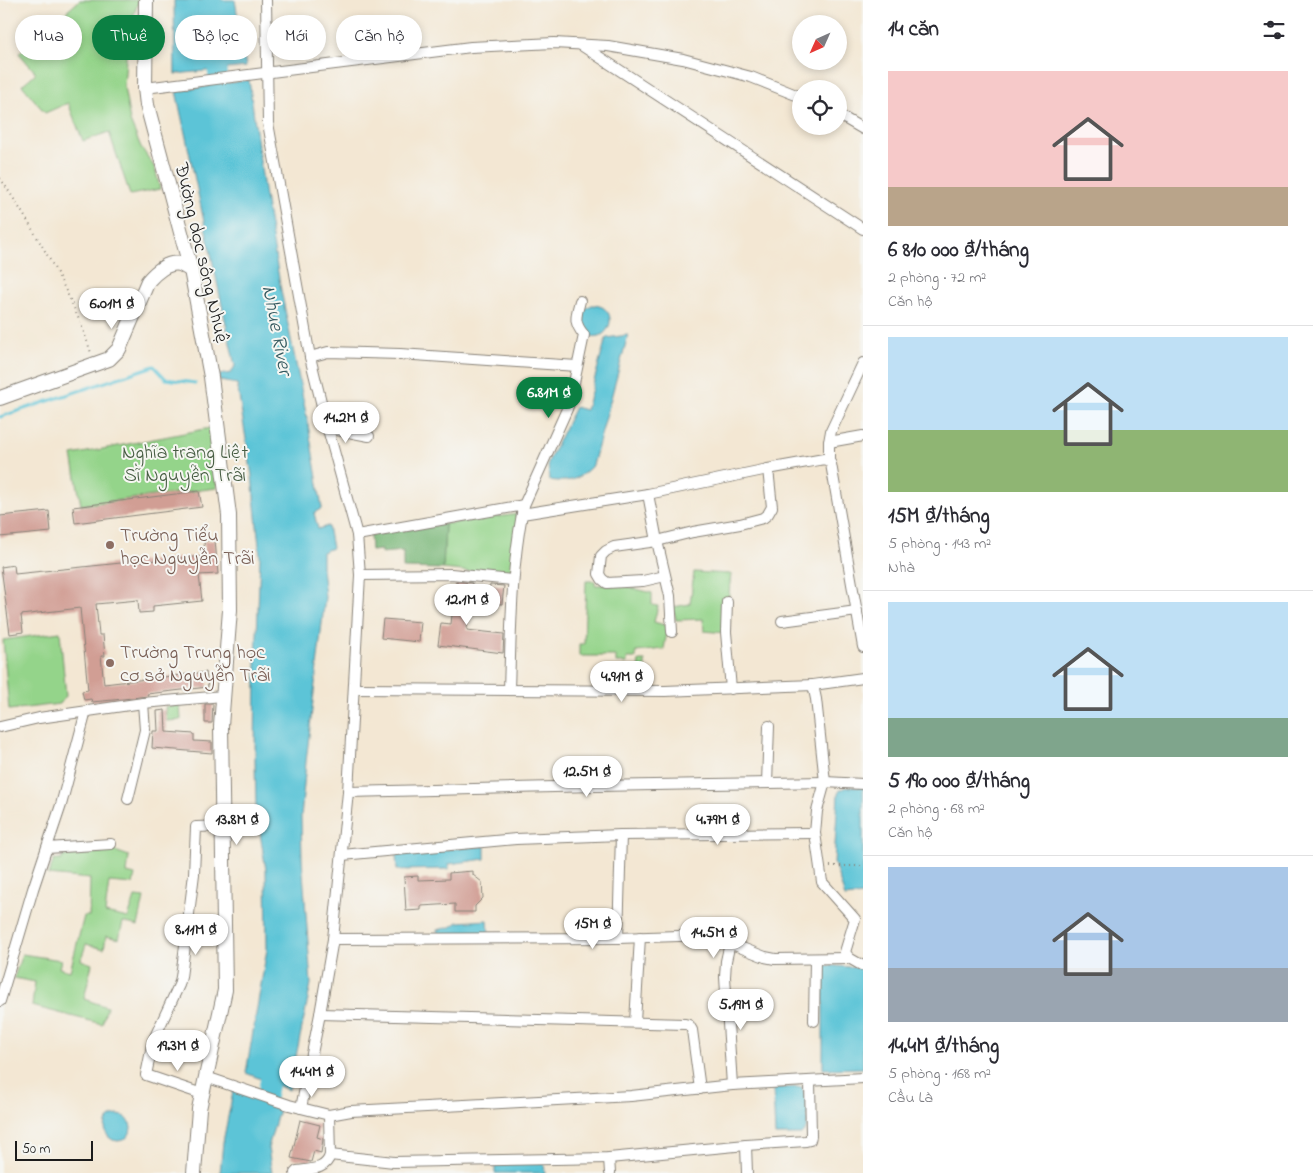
<!DOCTYPE html>
<html lang="vi">
<meta charset="utf-8">
<style>
body{margin:0;font-family:"Indie Flower",sans-serif;background:#f7f7f7;color:#2b2b33;height:100vh;display:flex;flex-direction:column;font-size:19px;white-space:nowrap}
*{box-sizing:border-box;margin:0}
p{font-size:16px;color:#7c7c81}
.icon{flex:none;width:28px;height:28px;fill:none;stroke:currentColor;stroke-width:2;stroke-linecap:round;stroke-linejoin:round}
.map{position:relative;flex:1;overflow:hidden}
.details{display:flex;flex-direction:column;background:#fff;width:450px}
.details>*{flex:none}
.guide{position:absolute;left:15px;top:15px;width:475px;height:45px;display:flex;gap:10px}
.needle{width:32px;rotate:225deg}
.controls{position:absolute;left:792px;top:15px;display:grid;gap:10px}
.controls a{display:grid;place-items:center;width:55px;height:55px;border-radius:50%;background:#fff;box-shadow:0 2px 8px #0003;font-size:25px}
.scale{position:absolute;left:15px;bottom:12px;width:78px;box-sizing:border-box;padding-left:5px;border:2px solid #1c1c1c;border-top:0;font-size:14px;line-height:18px;white-space:nowrap;color:#1c1c1c;-webkit-text-stroke:4px #f6f6f2;paint-order:stroke}
.price{position:absolute;translate:-50% -42px;padding:0 11px;border-radius:18px;background:#fff;color:#222;font-size:16px;line-height:32px;filter:drop-shadow(0 1px 2px #0008)}
.price::after{content:'';position:absolute;left:50%;top:30px;width:15px;height:11px;margin-left:-8px;background:inherit;clip-path:polygon(0 0,100% 0,50% 100%)}
.price.active{background:#0b8043;color:#fff}
ul{padding:0;list-style:none}
li{display:grid;align-content:center;gap:10px;height:265px;padding:0 25px}
li+li{border-top:1px solid #e1e1e2}
li span{display:grid;place-items:center;height:155px;border-radius:0px;color:#555}
li>.icon{margin-inline-start:auto}
span .icon{width:90px;height:90px;fill:#fffc;stroke-width:1}
li b{font-size:21px}
h2{display:flex;justify-content:space-between;align-items:center;height:60px;padding:0 25px;font-size:21px}
.chip{padding:0 18px;border-radius:22px;background:#fff;box-shadow:0 2px 8px #0003;font-size:18px;line-height:45px}
.chip.active{background:#0b8043;color:#fff}
main{display:flex;flex:1;min-height:0}
.map>svg:first-child{display:block}
.green{fill:#94d48a;stroke:#587853}
.forest{fill:#77b676;stroke:#4a6949}
.water{fill:#5bc4d7;stroke:#3c707a}
.lines{fill:none;stroke-linecap:round;stroke-linejoin:round}
.stream{stroke:#5bc4d7;stroke-width:3}
.river{stroke:#5bc4d7;stroke-width:19}
.building{fill:#d19e94}
.street-casing{stroke:#888278;stroke-width:12}
.secondary-casing{stroke:#888278;stroke-width:16}
.path{stroke:#888278;stroke-width:2;stroke-dasharray:1 4;stroke-linecap:butt}
.street{stroke:#fff;stroke-width:10}
.secondary{stroke:#fff;stroke-width:14}
.education-dot{fill:#8d6e63;stroke:#f6f6f2;stroke-width:2}
.labels{text-anchor:middle;stroke-width:4;stroke-linejoin:round;paint-order:stroke}
.street-label{font-size:20px;fill:#1c1c1c;stroke:#f6f6f2}
.park-label{font-size:20px;fill:#465c42;stroke:#f6f6f2}
.education-label{font-size:20px;fill:#785e54;stroke:#f6f6f2;text-anchor:start}
.water-label{font-size:21px;font-style:italic;fill:#32575d;stroke:#f6f6f2}
</style>
<main>
<div class="map">
<svg width="863" height="1173" viewBox="0 0 863 1173">
<rect width="100%" height="100%" fill="#f6f6f2"/>
<filter id="ink" filterUnits="userSpaceOnUse"><feTurbulence type="fractalNoise" baseFrequency=".02" numOctaves="2"/><feDisplacementMap in="SourceGraphic" scale="10" xChannelSelector="R" yChannelSelector="G"/><feConvolveMatrix kernelMatrix="1 2 1 2 8 2 1 2 1" color-interpolation-filters="sRGB"/></filter>
<filter id="wash" filterUnits="userSpaceOnUse"><feTurbulence type="fractalNoise" baseFrequency=".0096" numOctaves="4" result="noise"/><feDisplacementMap in="SourceGraphic" scale="20" xChannelSelector="R" yChannelSelector="G"/><feGaussianBlur stdDeviation="1.12" result="paint"/><feColorMatrix in="noise" values="0 0 0 0 0 0 0 0 0 0 0 0 0 0 0 0 0 1.4 0 .05"/><feComposite in="paint" operator="in"/></filter>
<g filter="url(#wash)">
<rect width="100%" height="100%" fill="#f3e7d3"/>
<g class="green">
<polygon points="80,0 139,0 128,31 124,87 130,121 141,147 155,168 160,189 130,195 109,132 83,141 68,103 45,113 22,85 36,73 19,53"/>
<polygon points="210,428 217,488 81,505 72,455"/>
<polygon points="519,514 510,576 443,569 445,524"/>
<polygon points="694,572 731,574 725,633 704,631 703,619 676,620 673,607 690,604"/>
<polygon points="586,581 595,581 595,585 621,585 652,593 652,605 658,606 654,622 668,626 664,649 636,652 636,658 627,658 627,663 616,663 616,656 579,656 579,644 584,644"/>
<polygon points="60,632 66,696 60,704 9,710 3,640"/>
<polygon points="639,661 645,661 645,688 632,688 633,670 638,670"/>
<polygon points="180,705 181,720 167,721 165,707"/>
<polygon points="115,851 129,856 127,873 135,875 133,884 109,882 105,913 128,918 135,897 144,898 138,926 123,922 119,939 106,936 104,949 86,944 81,960 92,964 84,999 107,1007 102,1024 32,1006 35,982 14,978 22,954 61,960 59,968 70,971 84,916 89,916 90,879 48,875 54,860 62,860 62,856"/>
</g>
<polygon class="forest" points="445,524 443,569 403,568 403,551 381,553 381,550 371,551 370,535"/>
<g class="water">
<polygon points="174,0 235,0 246,67 175,74"/>
<polygon points="249,80 264,190 281,290 307,418 322,508 314,513 318,529 328,526 332,548 322,552 322,568 325,597 306,762 301,817 302,858 311,984 289,1090 246,1073 267,949 266,870 256,809 255,759 256,662 260,556 252,476 237,384 220,381 219,375 231,373 235,366 176,91"/>
<path d="M592 305C623 305 610 349 584 333L580 314 583 310Z"/>
<path d="M628 335 593 465C578 480 570 483 549 480L548 462 575 407 586 410 606 338Z"/>
<path d="M863 787V895L845 897 834 863 838 794C841 784 854 788 863 787Z"/>
<polygon points="485,846 485,859 449,864 449,869 397,870 396,854"/>
<polygon points="488,920 489,937 439,938 437,930 451,927 458,922"/>
<polygon points="823,965 863,968 863,1068 823,1069"/>
<polygon points="234,1087 280,1106 268,1148 272,1173 220,1173 223,1142"/>
<path d="M802 1087C806 1097 809 1114 807 1125 807 1129 804 1132 801 1135H775L773 1088Z"/>
<circle cx="118" cy="1128" r="13"/>
<polygon points="544,1162 545,1173 495,1173 495,1163"/>
</g>
<g class="lines">
<polyline class="stream" points="0,417 154,366 166,379 195,383"/>
<g class="river">
<polyline points="212,0 213,27 221,111"/>
<polyline points="262,1118 274,1057"/>
</g>
</g>
<g id="blocks">
<g class="building">
<polygon points="199,491 202,507 75,523 73,507"/>
<polygon points="49,511 51,532 0,537 0,516"/>
<polygon points="215,540 218,574 199,575 202,601 153,606 153,612 139,613 138,600 96,604 99,635 103,635 105,656 101,656 104,684 206,672 208,687 147,694 148,696 123,699 92,702 91,699 84,700 82,691 88,690 80,608 21,615 23,632 10,634 1,567 14,565 15,574 121,563 205,556 204,541"/>
<polygon points="456,581 472,583 470,600 473,600 472,608 469,608 467,630 504,634 503,653 438,645 441,623 451,624"/>
<polygon points="490,585 504,586 502,604 488,603"/>
<polygon points="383,619 421,622 419,642 381,638"/>
<polygon points="205,704 213,704 212,723 205,723"/>
<polygon points="165,710 166,732 194,734 194,741 212,742 212,753 152,748 153,731 158,731 157,711"/>
<polygon points="473,871 473,875 482,882 483,898 475,906 475,912 455,912 455,904 421,906 421,910 406,911 404,877 418,876 418,880 449,879 449,873"/>
<polygon points="300,1120 320,1125 317,1137 323,1139 321,1153 314,1151 311,1162 291,1158"/>
</g>
</g>
</g>
<g filter="url(#ink)">
<use href="#blocks" fill-opacity="0" stroke="#888278" stroke-width="1"/>
<g class="lines">
<defs>
<g id="street">
<polyline points="266,0 268,123 310,357 326,422 357,535 360,575 348,792 333,939 320,1014 301,1108"/>
<polyline points="581,45 863,229"/>
<polyline points="145,88 471,47 554,43 608,46 683,59 751,77 801,97"/>
<polyline points="839,115 863,129"/>
<polyline points="310,357 328,352 400,354 577,366"/>
<polyline points="327,428 369,436"/>
<polyline points="829,442 863,436"/>
<polyline points="829,461 829,442 831,431 863,363"/>
<polyline points="648,494 657,541 670,596 672,632"/>
<path d="M524 505 567 409 571 397 584 335C573 322 576 316 580 301"/>
<polyline points="357,535 524,505 522,514 648,494 768,469 824,459 829,461 831,464 863,647"/>
<polyline points="360,575 451,574 512,580"/>
<polyline points="665,576 643,581 607,583 602,579 599,574 601,556 606,551 614,547 657,541 693,532 740,524 763,518 768,514 772,507 768,469"/>
<polyline points="727,602 726,632 731,689"/>
<polyline points="782,621 857,611"/>
<polyline points="813,685 863,678"/>
<polyline points="354,689 665,691 813,685 816,699 825,782 817,811 815,833 822,882 855,919 845,952 849,958 863,966"/>
<path d="M509 690C511 631 511 573 522 514"/>
<polyline points="0,727 39,718 88,711"/>
<polyline points="767,783 769,726"/>
<polyline points="348,792 596,786 825,782 863,784"/>
<polyline points="128,799 145,730 143,703"/>
<polyline points="621,835 815,833"/>
<polyline points="47,848 111,844"/>
<polyline points="342,855 516,839 621,835 618,938"/>
<polyline points="333,939 618,938 709,935 765,957 775,959 849,958"/>
<polyline points="730,943 726,961 725,977 732,1085"/>
<polyline points="0,1001 33,889 61,805 85,715 88,711 143,703 223,696"/>
<polyline points="320,1014 685,1024 689,1025 692,1030 700,1089"/>
<polyline points="814,1021 815,959"/>
<polyline points="635,1022 640,937"/>
<polyline points="206,1077 289,1105 329,1115 351,1111 631,1096 732,1085 863,1078"/>
<polyline points="202,1094 146,1075 153,1041 179,985 181,977 194,874 196,827 223,826"/>
<polyline points="746,1145 747,1173"/>
<polyline points="330,1155 394,1162 609,1158 746,1145 806,1141 810,1140 811,1136 810,1081"/>
<polyline points="609,1158 610,1173"/>
<path d="M295 1173 297 1171C311 1169 326 1170 330 1155L329 1115"/>
</g>
<g id="secondary">
<polyline points="146,0 145,88 147,105 191,270 211,377 229,515 230,610 221,726 225,990 199,1109 194,1173"/>
<path d="M0 398 109 359 119 349 148 281C155 273 168 261 180 264 183 265 187 268 191 270"/>
</g>
</defs>
<use href="#street" class="street-casing"/>
<use href="#secondary" class="secondary-casing"/>
<g class="path">
<path d="M0 178C9 191 17 204 25 217 51 260 76 305 91 353"/>
<polyline points="830,866 863,866"/>
</g>
<use href="#street" class="street"/>
<use href="#secondary" class="secondary"/>
</g>
</g>
<g class="education-dot">
<circle cx="110" cy="545" r="5"/>
<circle cx="110" cy="663" r="5"/>
</g>
<g class="labels">
<g class="street-label">
<text transform="translate(203 253) rotate(77)" y="7">Đường dọc sông Nhuệ</text>
</g>
<g class="park-label">
<text x="185" y="458">Nghĩa trang Liệt<tspan x="185" dy="23">Sĩ Nguyễn Trãi</tspan></text>
</g>
<g class="education-label">
<text x="120" y="541">Trường Tiểu<tspan x="120" dy="23">học Nguyễn Trãi</tspan></text>
<text x="120" y="658">Trường Trung học<tspan x="120" dy="23">cơ sở Nguyễn Trãi</tspan></text>
</g>
<g class="water-label">
<text transform="translate(278 330) rotate(79)" y="7">Nhue River</text>
</g>
</g>
</svg>
<div class="controls">
<a><svg class="needle" viewBox="-14 -14 28 28"><path d="M0-13l5 13h-10z" fill="#e53935"/><path d="M0 13l5-13h-10z" fill="#7c7c81"/></svg></a>
<a><svg class="icon" aria-label="locate" viewBox="0 0 24 24"><circle cx="12" cy="12" r="6"/><path d="M12 2v4M12 18v4M2 12h4M18 12h4"/></svg></a>
</div>
<div class="scale">50 m</div>
<b class="price" style="left:112px;top:330px">6.01M ₫</b>
<b class="price active" style="left:549px;top:419px">6.81M ₫</b>
<b class="price" style="left:346px;top:444px">14.2M ₫</b>
<b class="price" style="left:467px;top:626px">12.1M ₫</b>
<b class="price" style="left:622px;top:703px">4.91M ₫</b>
<b class="price" style="left:587px;top:798px">12.5M ₫</b>
<b class="price" style="left:237px;top:846px">13.8M ₫</b>
<b class="price" style="left:718px;top:846px">4.79M ₫</b>
<b class="price" style="left:593px;top:950px">15M ₫</b>
<b class="price" style="left:196px;top:956px">8.11M ₫</b>
<b class="price" style="left:714px;top:959px">14.5M ₫</b>
<b class="price" style="left:741px;top:1031px">5.19M ₫</b>
<b class="price" style="left:178px;top:1072px">19.3M ₫</b>
<b class="price" style="left:312px;top:1098px">14.4M ₫</b>
<div class="guide">
<a class="chip">Mua</a>
<a class="chip active">Thuê</a>
<a class="chip">Bộ lọc</a>
<a class="chip">Mới</a>
<a class="chip">Căn hộ</a>
</div>
</div>
<section class="details">
<h2>14 căn<svg class="icon" aria-label="filters" viewBox="0 0 24 24"><path d="M4 7h16M4 17h16"/><circle cx="9" cy="7" r="2"/><circle cx="15" cy="17" r="2"/></svg></h2>
<ul>
<li><span style="background:linear-gradient(#f6c9c9 75%,#b9a48a 0)"><svg class="icon" aria-label="home" viewBox="0 0 24 24"><path d="M3 11l9-7 9 7M6 9v11h12V9"/></svg></span><div><b>6 810 000 ₫/tháng</b><p>2 phòng · 72 m²</p><p>Căn hộ</p></div></li>
<li><span style="background:linear-gradient(#bfe0f5 60%,#8fb573 0)"><svg class="icon" aria-label="home" viewBox="0 0 24 24"><path d="M3 11l9-7 9 7M6 9v11h12V9"/></svg></span><div><b>15M ₫/tháng</b><p>5 phòng · 143 m²</p><p>Nhà</p></div></li>
<li><span style="background:linear-gradient(#bfe0f5 75%,#7fa58c 0)"><svg class="icon" aria-label="home" viewBox="0 0 24 24"><path d="M3 11l9-7 9 7M6 9v11h12V9"/></svg></span><div><b>5 190 000 ₫/tháng</b><p>2 phòng · 68 m²</p><p>Căn hộ</p></div></li>
<li><span style="background:linear-gradient(#a9c7e8 65%,#9aa5b1 0)"><svg class="icon" aria-label="home" viewBox="0 0 24 24"><path d="M3 11l9-7 9 7M6 9v11h12V9"/></svg></span><div><b>14.4M ₫/tháng</b><p>5 phòng · 168 m²</p><p>Cầu Là</p></div></li>
</ul>
</section>
</main>
